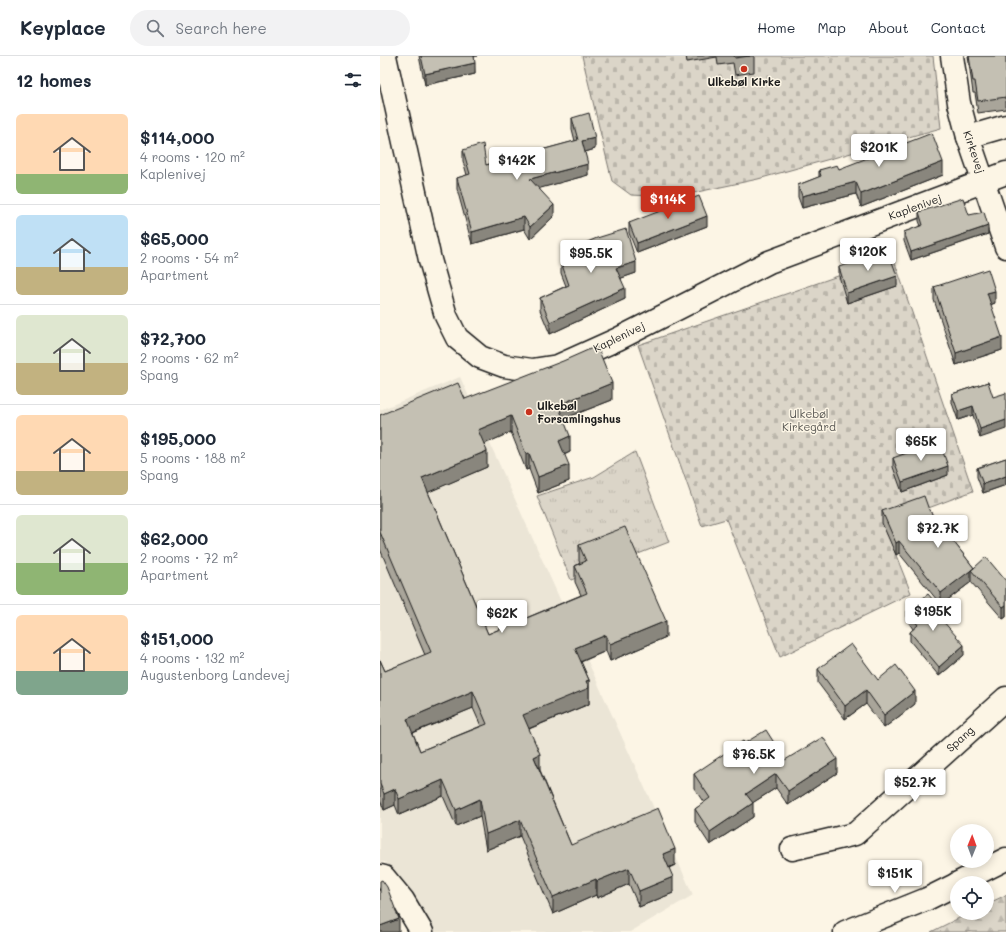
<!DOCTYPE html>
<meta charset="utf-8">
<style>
body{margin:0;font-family:Mali,sans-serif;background:#f2f2f3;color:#1f2937;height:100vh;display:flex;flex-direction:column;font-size:15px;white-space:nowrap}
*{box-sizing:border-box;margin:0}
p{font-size:13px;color:#747a83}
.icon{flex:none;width:22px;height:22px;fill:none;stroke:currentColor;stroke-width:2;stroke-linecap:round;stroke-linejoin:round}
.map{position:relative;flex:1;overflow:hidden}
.drawer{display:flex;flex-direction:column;background:#fff;width:380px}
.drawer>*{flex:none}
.needle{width:26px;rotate:1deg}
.fabs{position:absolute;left:570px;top:768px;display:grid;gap:8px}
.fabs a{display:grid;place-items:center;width:44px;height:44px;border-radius:50%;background:#fff;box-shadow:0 2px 10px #0003;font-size:20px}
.price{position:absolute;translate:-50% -34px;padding:0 9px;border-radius:4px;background:#fff;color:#222;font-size:13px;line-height:26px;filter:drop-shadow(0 1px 2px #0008)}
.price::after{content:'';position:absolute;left:50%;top:24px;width:12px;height:9px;margin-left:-6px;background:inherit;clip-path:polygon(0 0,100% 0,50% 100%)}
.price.active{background:#c8321e;color:#fff}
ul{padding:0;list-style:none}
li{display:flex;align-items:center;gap:12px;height:100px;padding:0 16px}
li+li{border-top:1px solid #e0e1e3}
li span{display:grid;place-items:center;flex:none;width:112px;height:80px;border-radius:6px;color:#555}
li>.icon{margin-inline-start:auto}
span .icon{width:48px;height:48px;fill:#fffc;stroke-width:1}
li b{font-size:17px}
h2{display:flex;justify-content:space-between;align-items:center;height:48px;padding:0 16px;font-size:17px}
header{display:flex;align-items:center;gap:24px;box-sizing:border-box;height:56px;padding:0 20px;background:#fff;border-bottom:1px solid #e0e1e3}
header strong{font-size:19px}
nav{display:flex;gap:22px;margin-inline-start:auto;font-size:14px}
.search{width:280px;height:36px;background:#f2f2f3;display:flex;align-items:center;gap:10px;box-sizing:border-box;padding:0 14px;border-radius:22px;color:#747a83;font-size:15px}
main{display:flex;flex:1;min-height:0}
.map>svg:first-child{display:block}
.built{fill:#ebe5d6}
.forest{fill:url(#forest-firs);stroke:#7c7872}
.cemetery{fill:url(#cemetery-stones);stroke:#7c7872}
.park{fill:url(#park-tufts);stroke:#7c7872}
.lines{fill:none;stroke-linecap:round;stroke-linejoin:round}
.minor-casing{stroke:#1c1c1c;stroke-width:25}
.minor{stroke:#fcf5e5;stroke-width:22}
.wall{fill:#a9a59a;stroke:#1c1c1c;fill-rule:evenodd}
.shaded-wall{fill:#89867d;stroke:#1c1c1c}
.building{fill:#c4c0b3;stroke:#1c1c1c;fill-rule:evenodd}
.poi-dot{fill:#c8321e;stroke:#fcf5e5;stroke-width:1.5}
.labels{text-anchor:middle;stroke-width:3;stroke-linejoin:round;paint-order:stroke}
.poi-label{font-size:11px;font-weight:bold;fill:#1c1c1c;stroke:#fcf5e5}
.street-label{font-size:11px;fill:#1c1c1c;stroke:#fcf5e5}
.park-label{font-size:11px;fill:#555450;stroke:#fcf5e5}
</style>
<header>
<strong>Keyplace</strong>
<div class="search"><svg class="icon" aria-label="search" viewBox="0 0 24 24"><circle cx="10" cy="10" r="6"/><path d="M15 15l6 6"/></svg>Search here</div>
<nav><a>Home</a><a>Map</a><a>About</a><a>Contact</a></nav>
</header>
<main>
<section class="drawer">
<h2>12 homes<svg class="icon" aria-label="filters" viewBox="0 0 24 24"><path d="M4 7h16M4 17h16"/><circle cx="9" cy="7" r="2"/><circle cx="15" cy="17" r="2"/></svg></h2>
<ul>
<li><span style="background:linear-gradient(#ffd9b3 75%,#8fb573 0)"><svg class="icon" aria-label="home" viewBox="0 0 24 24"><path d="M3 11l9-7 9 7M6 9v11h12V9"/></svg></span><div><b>$114,000</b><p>4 rooms · 120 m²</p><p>Kaplenivej</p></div></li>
<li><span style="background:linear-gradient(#bfe0f5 65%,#c2b280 0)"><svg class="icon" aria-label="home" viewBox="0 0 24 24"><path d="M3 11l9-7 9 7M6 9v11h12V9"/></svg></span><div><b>$65,000</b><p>2 rooms · 54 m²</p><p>Apartment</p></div></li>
<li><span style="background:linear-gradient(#dfe7d0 60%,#c2b280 0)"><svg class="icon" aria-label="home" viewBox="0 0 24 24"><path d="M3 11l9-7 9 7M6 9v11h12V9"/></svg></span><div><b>$72,700</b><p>2 rooms · 62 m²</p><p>Spang</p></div></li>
<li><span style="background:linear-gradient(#ffd9b3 70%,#c2b280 0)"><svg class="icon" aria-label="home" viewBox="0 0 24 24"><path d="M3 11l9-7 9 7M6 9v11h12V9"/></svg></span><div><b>$195,000</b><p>5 rooms · 188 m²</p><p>Spang</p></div></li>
<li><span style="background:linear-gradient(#dfe7d0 60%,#8fb573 0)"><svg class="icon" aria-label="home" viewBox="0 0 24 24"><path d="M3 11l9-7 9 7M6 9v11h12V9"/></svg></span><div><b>$62,000</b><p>2 rooms · 72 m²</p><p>Apartment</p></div></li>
<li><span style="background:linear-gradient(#ffd9b3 70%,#7fa58c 0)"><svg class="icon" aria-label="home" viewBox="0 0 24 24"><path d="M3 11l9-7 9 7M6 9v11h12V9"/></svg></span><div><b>$151,000</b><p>4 rooms · 132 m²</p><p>Augustenborg Landevej</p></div></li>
</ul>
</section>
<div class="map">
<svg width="626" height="876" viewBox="0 0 626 876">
<defs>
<pattern id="forest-firs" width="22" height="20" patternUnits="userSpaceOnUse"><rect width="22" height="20" fill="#dbd5c8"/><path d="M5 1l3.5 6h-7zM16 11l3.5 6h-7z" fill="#bbb6ab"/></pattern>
<pattern id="cemetery-stones" width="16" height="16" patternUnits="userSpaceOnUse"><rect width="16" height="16" fill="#dbd5c8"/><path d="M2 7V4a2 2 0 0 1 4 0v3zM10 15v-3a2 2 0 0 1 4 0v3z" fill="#bbb6ab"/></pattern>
<pattern id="park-tufts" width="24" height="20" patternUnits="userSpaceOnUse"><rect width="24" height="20" fill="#dbd5c8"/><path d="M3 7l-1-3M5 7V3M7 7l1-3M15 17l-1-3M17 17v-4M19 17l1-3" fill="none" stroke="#bbb6ab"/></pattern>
</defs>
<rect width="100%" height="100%" fill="#fcf5e5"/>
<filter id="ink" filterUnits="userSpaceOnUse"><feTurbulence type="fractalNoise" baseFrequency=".025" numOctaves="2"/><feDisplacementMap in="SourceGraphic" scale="8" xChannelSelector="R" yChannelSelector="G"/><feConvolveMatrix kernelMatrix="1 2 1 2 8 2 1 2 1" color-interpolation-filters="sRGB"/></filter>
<g filter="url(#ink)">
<polygon class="built" points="80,321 313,839 250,876 51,876 5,806 0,806 0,354"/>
<polygon class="forest" points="626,839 626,876 551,876 589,857 607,857 607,848"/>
<g class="cemetery">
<polygon points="202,0 553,0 561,72 378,123 294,141 251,139 232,125"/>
<polygon points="513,201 593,435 504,469 531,537 400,601 346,463 322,470 258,289"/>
</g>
<polygon class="park" points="255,396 289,486 191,524 157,440 214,421"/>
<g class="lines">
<defs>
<g id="minor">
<polyline points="5,0 50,204 66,260 77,282 100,301 124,310 152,314 178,310 238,283 389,206 626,117"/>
<polyline points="572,0 579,47 588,81 626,191"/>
<polyline points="588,81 626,70"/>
<polyline points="412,793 475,778 626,642"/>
<polyline points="0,820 4,821 23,844 42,876"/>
<polyline points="578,827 626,803"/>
<polyline points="465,876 547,843 577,828"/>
</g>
</defs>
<use href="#minor" class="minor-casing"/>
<use href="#minor" class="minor"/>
</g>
<g class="wall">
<polygon points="39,0 97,0 94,0 95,18 45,29"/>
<polygon points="306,0 374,0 374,16 355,19 353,7 338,9 337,1 307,6"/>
<polygon points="588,0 626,0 626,53 598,57 595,37 593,37"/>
<polygon points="192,62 215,93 205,96 208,119 159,132 174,160 150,183 144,173 92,188 77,133 77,122 87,119 83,105 83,94 106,109 195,85 192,73"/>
<polygon points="459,113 563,119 481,151 476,138 422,152 418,141 418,129 439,121 439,114"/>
<polygon points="539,156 589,159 608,178 531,204 524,185 524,176 541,170 539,165"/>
<polygon points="249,167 327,170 257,197 249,177"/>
<polygon points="193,192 256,217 241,222 245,243 170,278 160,254 160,242 186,230 181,217 181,206 193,202"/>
<polygon points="459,211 517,230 467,247 459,220"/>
<polygon points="554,231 615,247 610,249 622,294 576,309 554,244"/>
<polygon points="608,326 600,382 593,359 578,364 572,347 572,338"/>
<path d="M85 343 232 344 183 363 190 396 184 399 189 425 158 437 149 413 146 414 131 376 104 388 107 411 48 436 108 578 201 539 195 526V510L200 507 199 505V489L286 581 230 605 226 595 201 606 209 624V648L149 673 160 714 191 789 295 809 289 812 293 837 259 851 249 828 217 842 216 839 173 858 140 780 106 794 100 760 76 770 63 740 19 759 15 749 4 754 0 744V604L5 615 45 599 0 493V359ZM93 652 101 670 40 695 33 677Z"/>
<polygon points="513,402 568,419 522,436 513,411"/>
<polygon points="626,402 626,429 603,437 597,421 597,412"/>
<polygon points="549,454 594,512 626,525 626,561 623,563 591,526 561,549 519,497 516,499 502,467 502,455"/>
<polygon points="527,555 559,560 584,599 559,620 530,585 530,576 533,573 527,564"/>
<polygon points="438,613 498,624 535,648 504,672 486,648 465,663 438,627"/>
<polygon points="405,704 457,717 408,749 396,732 372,747 373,761 330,789 315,766 315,753 324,747 314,732 314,718"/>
</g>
<g class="shaded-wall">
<polygon points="95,7 95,18 45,29 45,18"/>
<polygon points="215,82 215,93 202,97 202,85"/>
<polygon points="563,106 563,119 481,151 481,138"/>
<polygon points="208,108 208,119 150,135 150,123"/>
<polygon points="476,126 476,138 422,152 422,140"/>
<polygon points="174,149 174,160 150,183 150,171"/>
<polygon points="327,160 327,170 257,197 257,187"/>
<polygon points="144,161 144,173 92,188 92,176"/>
<polygon points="608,170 608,178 531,204 531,196"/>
<polygon points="256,206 256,217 236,224 236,212"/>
<polygon points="517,220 517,230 467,247 467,237"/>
<polygon points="245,232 245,243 170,278 170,266"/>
<polygon points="615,235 615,247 607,250 607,237"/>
<polygon points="622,281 622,294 576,309 576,297"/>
<polygon points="232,327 232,344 178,365 178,349"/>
<polygon points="593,350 593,359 578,364 578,355"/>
<polygon points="131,360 131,376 98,391 98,374"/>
<polygon points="626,364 626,373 600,382 600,373"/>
<polygon points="190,380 190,396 179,401 179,385"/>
<polygon points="107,395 107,411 42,439 42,422"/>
<polygon points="149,397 149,413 146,414 146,398"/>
<polygon points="189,409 189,425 158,437 158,421"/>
<polygon points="568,410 568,419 522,436 522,426"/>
<polygon points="626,420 626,429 603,437 603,428"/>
<polygon points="519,485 519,497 516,499 516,487"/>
<polygon points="591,514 591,526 561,549 561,537"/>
<polygon points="626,549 626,561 623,563 623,551"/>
<polygon points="559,551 559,560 554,555"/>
<polygon points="286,565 286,581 230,605 230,588"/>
<polygon points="226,579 226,595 195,608 195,592"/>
<polygon points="584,589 584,599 559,620 559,611"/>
<polygon points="209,624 209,648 143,675 143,659"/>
<polygon points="486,634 486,648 465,663 465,650"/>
<polygon points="93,635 93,652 27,679 27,663"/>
<polygon points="535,635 535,648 504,672 504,659"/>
<polygon points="160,698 160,715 154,701"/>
<polygon points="457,703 457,717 408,749 408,735"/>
<polygon points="396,718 396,732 366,751 366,738"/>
<polygon points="63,724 63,740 19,759 19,743"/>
<polygon points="15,733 15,749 4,754 4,738"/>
<polygon points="100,743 100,760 76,770 76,754"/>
<polygon points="373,747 373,761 330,789 330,776"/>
<polygon points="140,764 140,780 106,794 106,778"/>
<polygon points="295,793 295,809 283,814 283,798"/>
<polygon points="249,812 249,828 217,842 217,825"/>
<polygon points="293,821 293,837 259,851 259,835"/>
<polygon points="216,823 216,839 173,858 173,841"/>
<polygon points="19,863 19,876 0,876 0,870"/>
</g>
<g class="building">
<polygon points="41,0 94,0 95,7 45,18"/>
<polygon points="354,0 370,0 355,2"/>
<polygon points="589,0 626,0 626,41 598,45 595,25 593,25"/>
<polygon points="209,57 215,82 202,85 208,108 150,123 174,149 150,171 144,161 92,176 77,122 90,118 83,94 103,88 106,109 198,84 192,62"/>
<polygon points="552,77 563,106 481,138 476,126 422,140 418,129 441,120 439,114 457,109 459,113"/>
<polygon points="319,140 327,160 257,187 249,167"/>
<polygon points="583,142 589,159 604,156 608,170 531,196 524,176 543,169 539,156"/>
<polygon points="246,173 256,206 236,212 245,232 170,266 160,242 189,229 181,206 197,200 193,192 217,182"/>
<polygon points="508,194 517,220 467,237 459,211"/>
<polygon points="608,213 615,235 607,237 622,281 576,297 554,231"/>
<path d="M217 290 232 327 178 349 190 380 179 385 189 409 158 421 149 397 146 398 131 360 98 374 107 395 42 422 108 578 207 537 195 510 206 505 199 489 245 471 286 565 230 588 226 579 195 592 209 624 206 625 209 632 143 659 160 698 154 701 191 789 278 752 295 793 283 798 293 821 259 835 249 812 217 825 216 823 173 841 140 764 106 778 100 743 76 754 63 724 19 743 15 733 4 738 0 728V604L5 615 51 596 0 476V359L78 327 85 343 183 305ZM93 635 107 668 40 695 27 663Z"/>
<polygon points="608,326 613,341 626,337 626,364 600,373 593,350 578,355 572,338"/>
<polygon points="559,385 568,410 522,426 513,402"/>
<polygon points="626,402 626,420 603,428 597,412"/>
<polygon points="544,440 549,454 594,512 606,501 626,525 626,549 623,551 591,514 594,512 561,537 519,485 516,487 502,455"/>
<polygon points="548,538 559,551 554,555 584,589 559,611 530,576 538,569 527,555"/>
<polygon points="471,588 498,624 516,609 535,635 504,659 486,634 465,650 438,613"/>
<polygon points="386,674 405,704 443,681 457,703 408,735 396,718 366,738 373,747 330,776 315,753 330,742 314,718 363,685 365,687"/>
<polygon points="2,824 7,831 19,863 0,870 0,825"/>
</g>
</g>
<g class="poi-dot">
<circle cx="364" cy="13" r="4"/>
<circle cx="149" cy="356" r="4"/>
</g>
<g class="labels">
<g class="poi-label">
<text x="364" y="30">Ulkebøl Kirke</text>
<text x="157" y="354" text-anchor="start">Ulkebøl<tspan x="157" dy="13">Forsamlingshus</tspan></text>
</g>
<g class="street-label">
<text transform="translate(594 96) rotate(71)" y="4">Kirkevej</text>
<text transform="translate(535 151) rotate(-20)" y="4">Kaplenivej</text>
<text transform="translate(239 281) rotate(-26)" y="4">Kaplenivej</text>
<text transform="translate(580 683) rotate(-42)" y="4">Spang</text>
</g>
<g class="park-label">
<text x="429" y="362">Ulkebøl<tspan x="429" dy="13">Kirkegård</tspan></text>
</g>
</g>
</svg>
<div class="fabs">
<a><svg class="needle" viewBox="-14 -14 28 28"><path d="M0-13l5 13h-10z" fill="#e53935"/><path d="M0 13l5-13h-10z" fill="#747a83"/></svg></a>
<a><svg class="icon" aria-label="locate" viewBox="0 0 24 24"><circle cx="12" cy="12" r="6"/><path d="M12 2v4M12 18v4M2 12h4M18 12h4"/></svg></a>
</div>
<b class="price" style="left:499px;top:112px">$201K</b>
<b class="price" style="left:137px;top:125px">$142K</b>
<b class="price active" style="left:288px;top:164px">$114K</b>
<b class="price" style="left:488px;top:216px">$120K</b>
<b class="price" style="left:211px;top:218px">$95.5K</b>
<b class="price" style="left:541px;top:406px">$65K</b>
<b class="price" style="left:558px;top:493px">$72.7K</b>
<b class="price" style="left:553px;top:576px">$195K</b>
<b class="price" style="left:122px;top:578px">$62K</b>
<b class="price" style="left:374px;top:719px">$76.5K</b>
<b class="price" style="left:535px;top:747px">$52.7K</b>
<b class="price" style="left:515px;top:838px">$151K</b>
</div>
</main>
